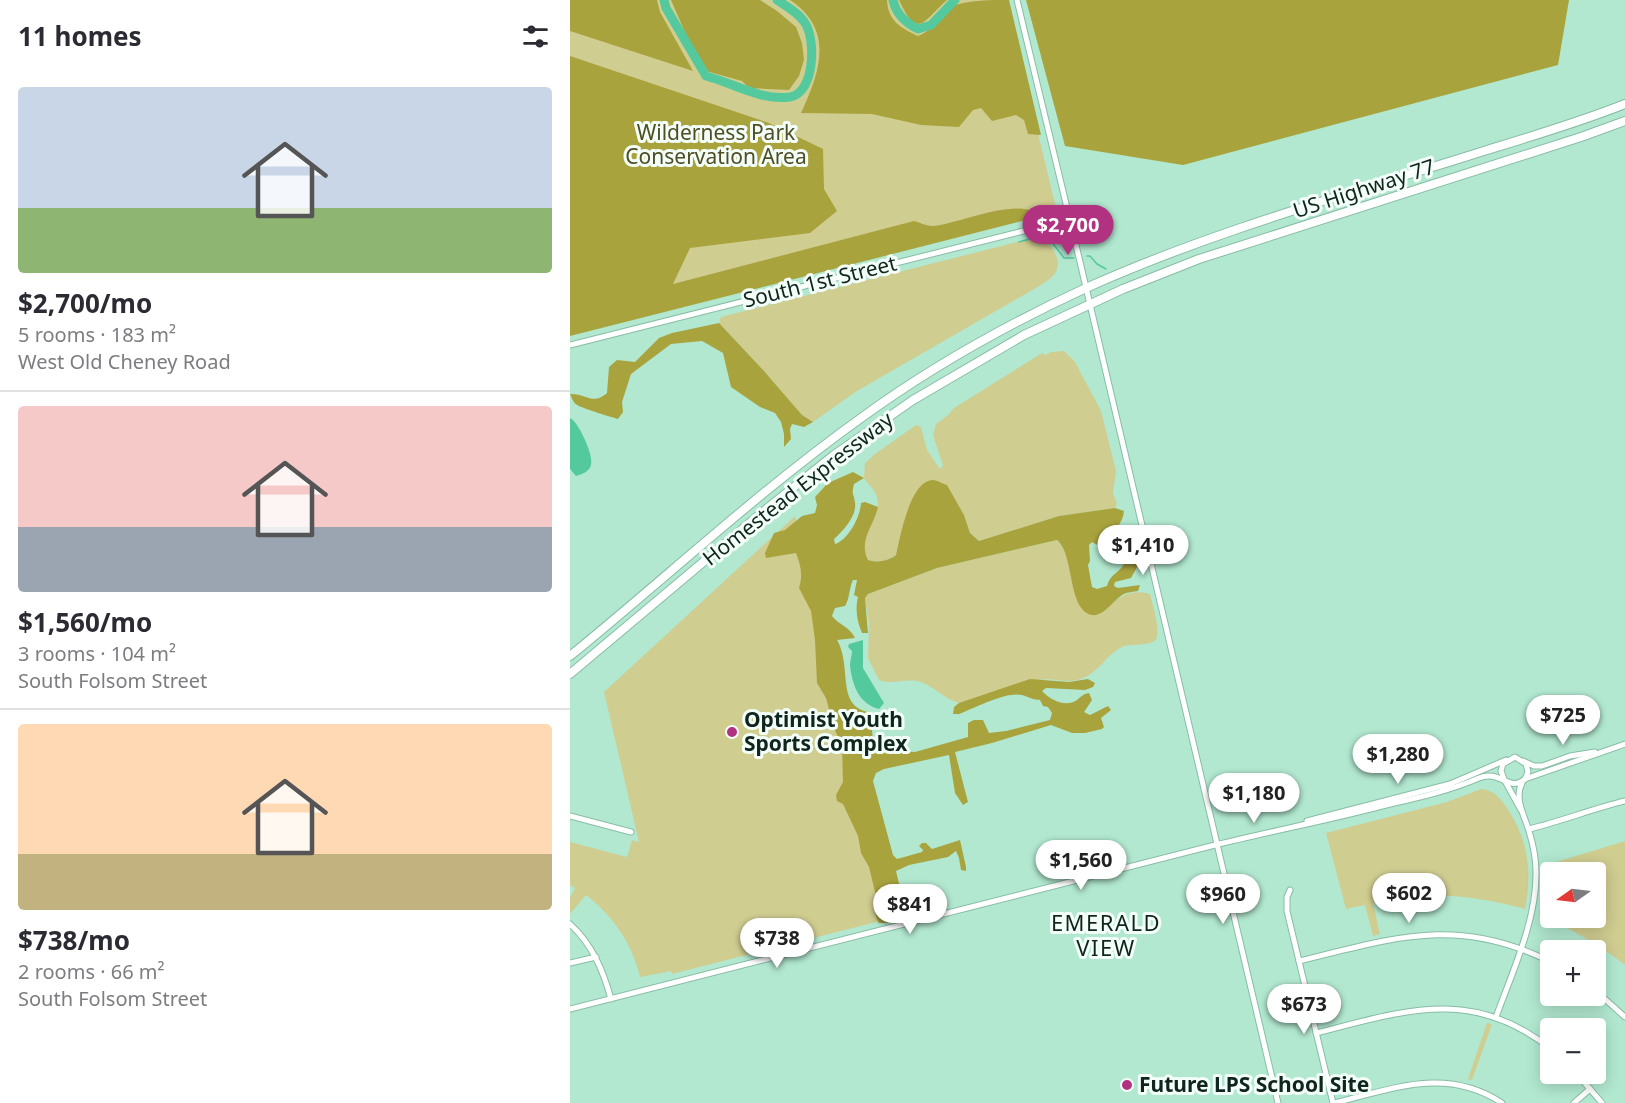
<!DOCTYPE html>
<meta charset="utf-8">
<style>
body{margin:0;font-family:"Noto Sans",sans-serif;background:#f7f7f7;color:#2b2b33;height:100vh;display:flex;flex-direction:column;font-size:22px;white-space:nowrap}
*{box-sizing:border-box;margin:0}
p{font-size:20px;color:#7c7c81}
.icon{flex:none;width:33px;height:33px;fill:none;stroke:currentColor;stroke-width:2;stroke-linecap:round;stroke-linejoin:round}
.map{position:relative;flex:1;overflow:hidden}
.panel{display:flex;flex-direction:column;background:#fff;width:570px}
.panel>*{flex:none}
.needle{width:39px;rotate:256deg}
.buttons{position:absolute;left:970px;top:862px;display:grid;gap:12px}
.buttons a{display:grid;place-items:center;width:66px;height:66px;border-radius:6px;background:#fff;box-shadow:0 3px 15px #0003;font-size:30px}
.price{position:absolute;translate:-50% -51px;padding:0 14px;border-radius:21px;background:#fff;color:#222;font-size:20px;line-height:39px;filter:drop-shadow(0 2px 3px #0008)}
.price::after{content:'';position:absolute;left:50%;top:36px;width:18px;height:14px;margin-left:-9px;background:inherit;clip-path:polygon(0 0,100% 0,50% 100%)}
.price.selected{background:#b03281;color:#fff}
ul{padding:0;list-style:none}
li{display:grid;align-content:center;gap:12px;height:318px;padding:0 18px}
li+li{border-top:2px solid #e1e1e2}
li span{display:grid;place-items:center;height:186px;border-radius:6px;color:#555}
li>.icon{margin-inline-start:auto}
span .icon{width:108px;height:108px;fill:#fffc;stroke-width:1}
li b{font-size:26px}
h2{display:flex;justify-content:space-between;align-items:center;height:72px;padding:0 18px;font-size:26px}
main{display:flex;flex:1;min-height:0}
.map>svg:first-child{display:block}
.green{fill:#d0cd91;fill-rule:evenodd}
.forest{fill:#a9a33e}
.water{fill:#55c99e}
.lines{fill:none;stroke-linecap:round;stroke-linejoin:round}
.stream{stroke:#55c99e;stroke-width:1.5}
.river{stroke:#55c99e;stroke-width:9}
.minor-casing{stroke:#88bca6;stroke-width:7}
.highway-casing{stroke:#88bca6;stroke-width:10}
.minor{stroke:#fff;stroke-width:5}
.highway{stroke:#fff;stroke-width:8}
.poi-dot{fill:#b03281;stroke:#f3fef9;stroke-width:2}
.labels{text-anchor:middle;stroke-width:6;stroke-linejoin:round;paint-order:stroke}
.park-label{font-size:21px;fill:#4f4d23;stroke:#f3fef9}
.street-label{font-size:21px;fill:#10251d;stroke:#f3fef9}
.poi-label{font-size:21px;font-weight:bold;fill:#10251d;stroke:#f3fef9;text-anchor:start}
.neighbourhood-label{font-size:22px;letter-spacing:1.5px;fill:#10251d;stroke:#f3fef9}
</style>
<main>
<section class="panel">
<h2>11 homes<svg class="icon" aria-label="filters" viewBox="0 0 24 24"><path d="M4 7h16M4 17h16"/><circle cx="9" cy="7" r="2"/><circle cx="15" cy="17" r="2"/></svg></h2>
<ul>
<li><span style="background:linear-gradient(#c9d6e8 65%,#8fb573 0)"><svg class="icon" aria-label="home" viewBox="0 0 24 24"><path d="M3 11l9-7 9 7M6 9v11h12V9"/></svg></span><div><b>$2,700/mo</b><p>5 rooms · 183 m²</p><p>West Old Cheney Road</p></div></li>
<li><span style="background:linear-gradient(#f6c9c9 65%,#9aa5b1 0)"><svg class="icon" aria-label="home" viewBox="0 0 24 24"><path d="M3 11l9-7 9 7M6 9v11h12V9"/></svg></span><div><b>$1,560/mo</b><p>3 rooms · 104 m²</p><p>South Folsom Street</p></div></li>
<li><span style="background:linear-gradient(#ffd9b3 70%,#c2b280 0)"><svg class="icon" aria-label="home" viewBox="0 0 24 24"><path d="M3 11l9-7 9 7M6 9v11h12V9"/></svg></span><div><b>$738/mo</b><p>2 rooms · 66 m²</p><p>South Folsom Street</p></div></li>
</ul>
</section>
<div class="map">
<svg width="1055" height="1103" viewBox="0 0 1055 1103">
<rect width="100%" height="100%" fill="#b2e8d0"/>
<g class="green">
<polygon points="0,0 436,0 486,208 0,332"/>
<path d="M471 236C482 244 495 263 483 276 480 279 475 282 471 285L287 391 243 422 232 415 194 371 149 323 151 317Z"/>
<path d="M494 351 505 362 531 411 546 471 543 493 547 504 545 508 489 516 409 541 400 533 394 515 377 485 356 483 348 490 343 499 326 555C319 561 306 563 298 560 284 535 313 521 307 498 305 489 298 485 294 478L295 463 305 454 346 425 351 427 357 450 370 469 373 466 363 435 366 424 378 415 384 408 472 353 475 355 481 352Z"/>
<path d="M225 516 326 917 102 974 101 971 70 977C62 943 43 916 16 895L0 914V898L5 888 0 885V842L57 857 62 840 69 842 34 692Z"/>
<path d="M487 540C499 551 503 586 508 602L528 615C546 601 556 587 580 594 582 604 591 629 586 639 581 647 561 643 552 647 537 654 529 672 513 678 498 685 483 677 468 680 441 686 415 696 389 703 373 699 363 684 347 681 334 679 321 685 309 680L298 658 299 624 295 598 298 594 367 568Z"/>
<path d="M911 789C925 790 932 800 939 811 959 843 962 873 955 909 905 895 854 890 803 903L810 934 803 936 795 905 776 909 756 833 877 802Z"/>
<path d="M1055 841V965C1028 944 1000 928 969 915L973 894V866ZM981 873H1026V918H981Z"/>
<polygon points="917,1023 922,1024 902,1080 898,1079"/>
</g>
<g class="forest">
<polygon points="0,0 87,0 90,12 123,71 0,31"/>
<polygon points="101,0 190,0 207,11 226,27 232,43 234,60 229,76 219,90 179,88 172,81 136,71 117,37"/>
<path d="M220 0H317C318 21 331 28 348 36 368 28 368 16 383 6 398 0 422 0 439 0L471 135 458 134 454 120 446 115 422 121 411 108 403 110 389 127 351 125 302 114 231 113C250 72 265 30 220 0Z"/>
<path d="M329 0H377C353 21 348 41 329 0Z"/>
<polygon points="456,0 999,0 988,65 613,165 495,146"/>
<path d="M0 56 199 123 253 149 254 189 267 211 240 233 120 248 103 284 344 221C349 222 356 226 362 226 390 224 448 195 472 216L0 336Z"/>
<path d="M149 323 194 371 232 415 243 422 234 427 222 424 220 429 221 439 214 447V434L211 422 205 413 190 407 161 387 153 353 132 341 101 344 61 374 52 402 53 412 48 419C44 418 12 408 9 406 4 404 2 399 0 394 16 393 22 406 37 393L39 367 47 360 65 362 89 338 102 333Z"/>
<path d="M283 472 294 478 284 484C281 496 284 493 285 503 287 516 273 531 264 539L265 544C278 540 290 518 291 503L295 502 308 507C304 526 288 540 298 560 306 563 319 561 326 555 330 538 340 480 363 480 367 480 373 484 377 485L394 515 400 533 409 541 489 516 545 508 554 511C553 520 549 527 541 532L546 543 529 546 522 542 519 545 520 561 518 565 522 587 527 589 537 586C541 573 548 574 554 564L552 554 557 551 574 553 575 561 567 567 561 578 545 582 544 586 548 588 570 585 568 591C563 592 558 592 554 594 544 599 534 617 522 615 497 610 505 555 487 540L367 568 298 594 295 598 298 633H292C287 621 285 610 288 597L284 595 287 580H283C279 588 280 598 275 606L265 608 262 616C269 625 280 627 285 638L267 640C284 669 262 713 309 713L315 724 302 729 303 743 310 751 318 753 330 751 345 752 398 737V723L404 720H413L419 733 436 731 480 720 482 713 478 707 473 706 470 700C463 700 459 697 452 695 437 691 404 708 389 714H383L384 707 389 703 460 679 499 682 518 679 525 683 523 687 515 690 476 688 472 691C480 700 496 708 507 700 512 696 513 694 519 693L522 700 514 712 520 715 538 706 541 710 531 718 534 727 532 729 515 733H502L481 725 422 743 385 752 398 802 393 805 385 793 379 755 314 769 306 773 303 781 323 855 327 859 352 852 353 850 349 846 352 843H356L362 849 390 840 396 867V871L391 870 389 858 386 851 378 857 339 865 326 871 332 896 329 906 332 919 316 923H309C304 915 305 908 306 899L309 897 305 892 299 867 291 853 288 836 273 804 267 801 266 795 273 782 272 746 264 728 256 698 247 683 245 640 241 611 229 588C233 575 231 566 226 553L196 558 195 553 204 533 215 530 232 516 245 513 247 505 245 497 258 483Z"/>
</g>
<g class="water">
<path d="M0 418C8 421 24 455 21 465 19 472 12 474 6 476L0 469Z"/>
<path d="M293 640V668L314 703 309 709C289 704 282 685 280 665 280 660 282 656 282 651L278 647 279 644Z"/>
</g>
<g class="lines">
<g class="stream">
<path d="M449 242C479 234 475 233 494 258H504"/>
<polyline points="517,256 520,256 527,264 536,269"/>
</g>
<g class="river">
<path d="M94 0 96 8 136 76C163 83 191 101 220 97 245 93 246 39 235 23 229 13 216 6 207 0"/>
<path d="M323 0C326 15 336 23 348 29L361 25 385 0"/>
</g>
<defs>
<g id="minor">
<path d="M447 0C537 367 619 736 708 1103"/>
<polyline points="0,345 501,219"/>
<polyline points="953,761 964,766 972,766 1000,756 1025,752"/>
<polyline points="934,779 931,771 933,764 945,757 956,764 958,772 955,779"/>
<polyline points="935,781 951,810"/>
<polyline points="0,816 61,832"/>
<polyline points="737,821 880,784 936,760"/>
<path d="M959 829C992 821 1022 809 1055 801"/>
<polyline points="720,890 717,897 717,911 763,1103"/>
<path d="M0 924C22 944 33 970 41 999"/>
<path d="M729 961C824 938 887 915 981 962"/>
<polyline points="0,963 26,957"/>
<polyline points="1026,991 1055,1017"/>
<path d="M0 1009 645 845C702 831 759 820 816 805 847 798 879 791 909 778 930 769 939 793 955 779L1055 744"/>
<path d="M926 1017C942 973 967 919 966 872 966 858 963 844 959 831 954 815 944 798 952 783"/>
<path d="M746 1033C834 1011 902 986 981 1049"/>
<polyline points="1007,1074 1032,1103"/>
<path d="M764 1103C823 1089 876 1066 932 1103"/>
<polyline points="1004,1103 1020,1089"/>
</g>
<g id="highway">
<path d="M0 656C97 577 189 491 291 418 361 367 438 324 516 288 645 230 782 193 917 150 963 136 1010 122 1055 104"/>
<polyline points="0,674 194,511 264,455 343,400 454,335 553,289 629,259 1011,137 1055,121"/>
</g>
</defs>
<use href="#minor" class="minor-casing"/>
<use href="#highway" class="highway-casing"/>
<use href="#minor" class="minor"/>
<use href="#highway" class="highway"/>
</g>
<g class="poi-dot">
<circle cx="162" cy="732" r="6"/>
<circle cx="557" cy="1085" r="6"/>
</g>
<g class="labels">
<g class="park-label">
<text x="146" y="140">Wilderness Park<tspan x="146" dy="24">Conservation Area</tspan></text>
</g>
<g class="street-label">
<text transform="translate(794 189) rotate(-18)" y="7">US Highway 77</text>
<text transform="translate(250 282) rotate(-14)" y="7">South 1st Street</text>
<text transform="translate(228 489) rotate(-38)" y="7">Homestead Expressway</text>
</g>
<g class="poi-label">
<text x="174" y="727">Optimist Youth<tspan x="174" dy="24">Sports Complex</tspan></text>
<text x="569" y="1092">Future LPS School Site</text>
</g>
<g class="neighbourhood-label">
<text x="536" y="931">EMERALD<tspan x="536" dy="25">VIEW</tspan></text>
</g>
</g>
</svg>
<div class="buttons">
<a><svg class="needle" viewBox="-14 -14 28 28"><path d="M0-13l5 13h-10z" fill="#e53935"/><path d="M0 13l5-13h-10z" fill="#7c7c81"/></svg></a>
<a>+</a>
<a>−</a>
</div>
<b class="price selected" style="left:498px;top:256px">$2,700</b>
<b class="price" style="left:573px;top:576px">$1,410</b>
<b class="price" style="left:993px;top:746px">$725</b>
<b class="price" style="left:828px;top:785px">$1,280</b>
<b class="price" style="left:684px;top:824px">$1,180</b>
<b class="price" style="left:511px;top:891px">$1,560</b>
<b class="price" style="left:839px;top:924px">$602</b>
<b class="price" style="left:653px;top:925px">$960</b>
<b class="price" style="left:340px;top:935px">$841</b>
<b class="price" style="left:207px;top:969px">$738</b>
<b class="price" style="left:734px;top:1035px">$673</b>
</div>
</main>
